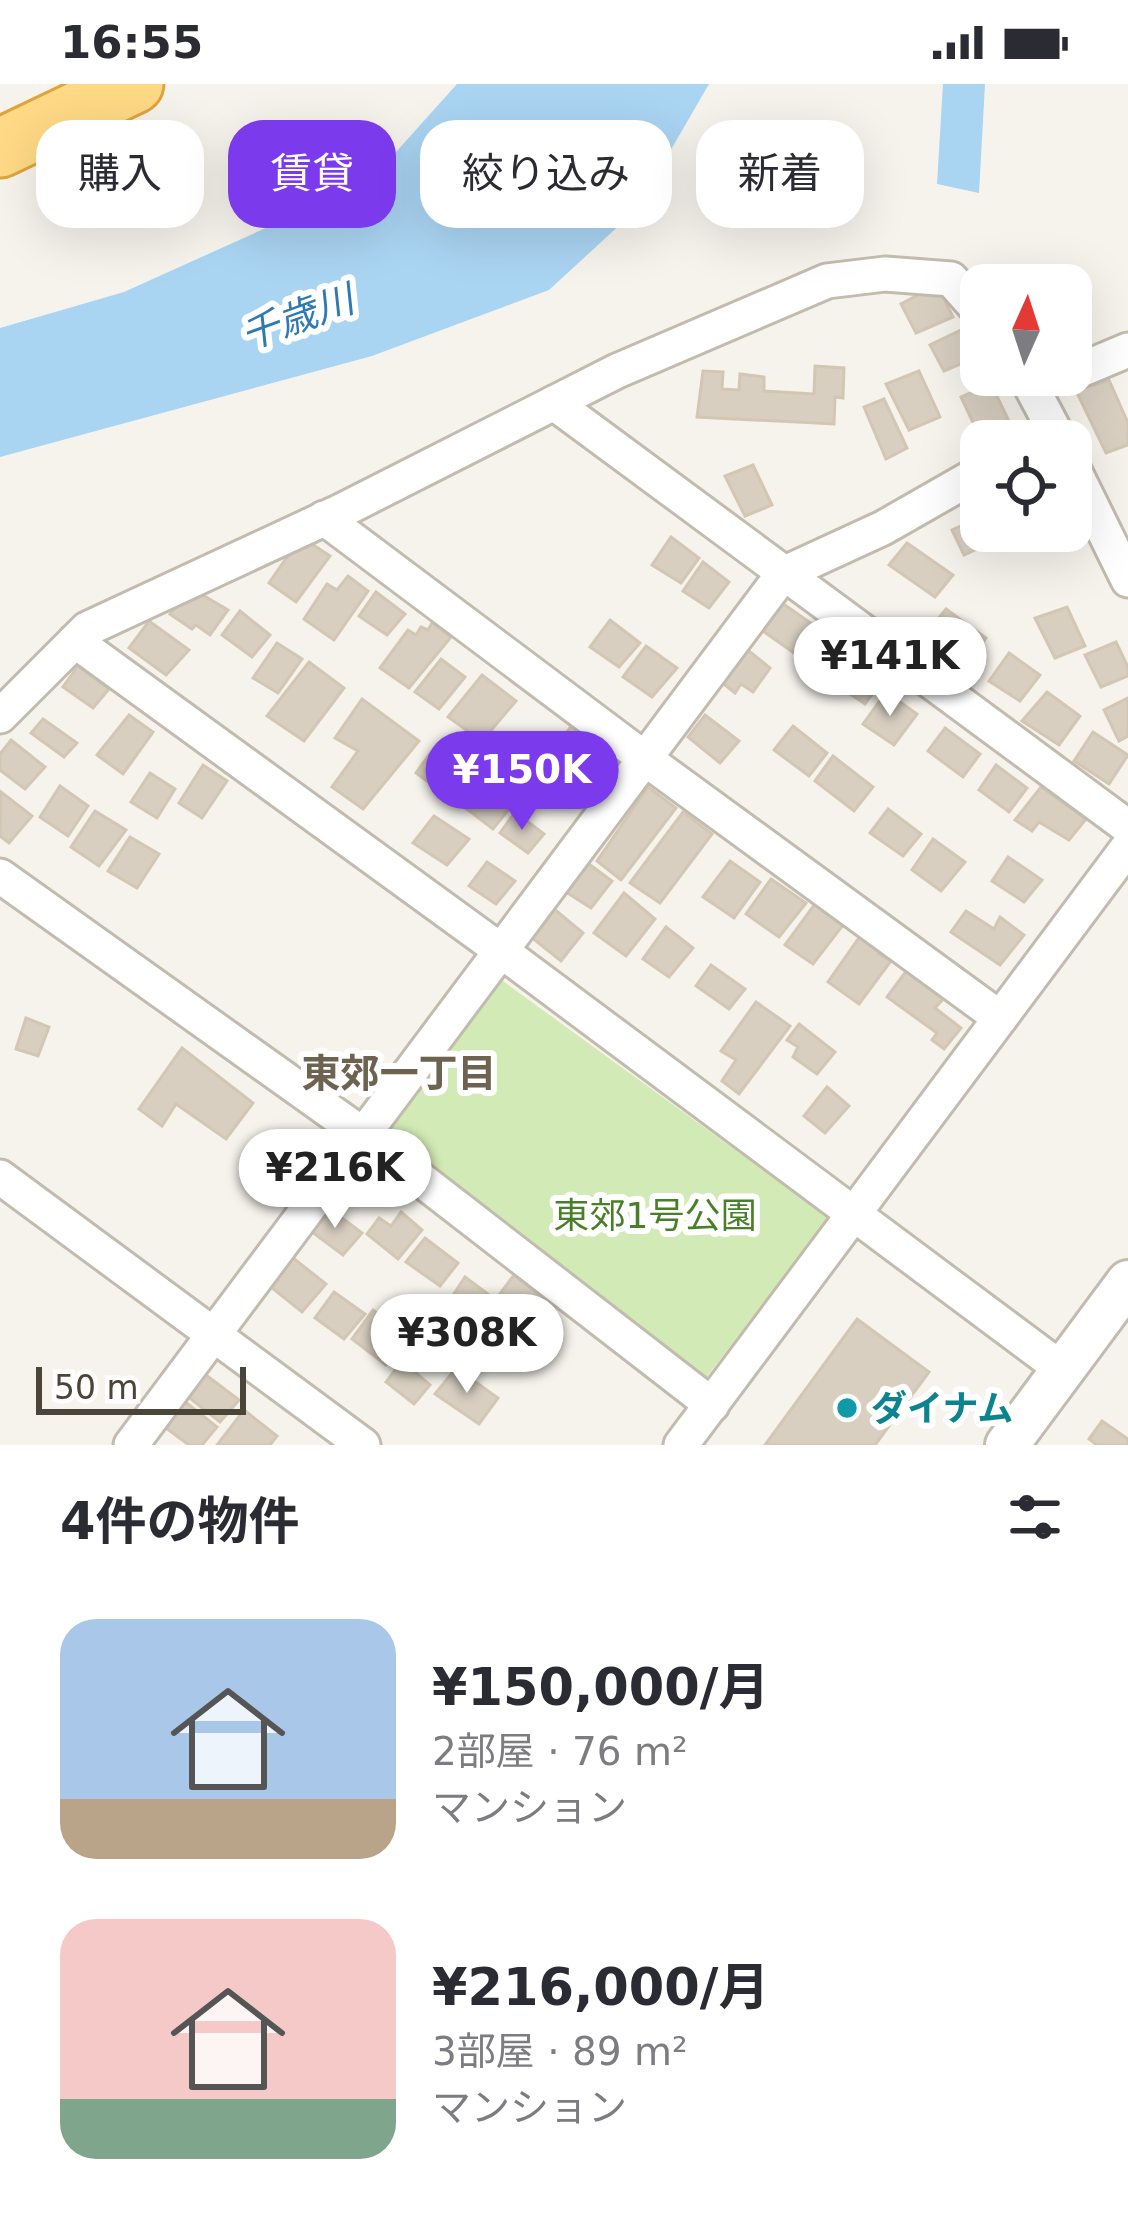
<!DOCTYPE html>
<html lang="ja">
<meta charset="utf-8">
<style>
body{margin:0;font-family:"DejaVu Sans","Noto Sans JP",sans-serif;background:#f7f7f7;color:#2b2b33;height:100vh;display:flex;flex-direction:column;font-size:45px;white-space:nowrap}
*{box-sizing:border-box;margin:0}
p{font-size:39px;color:#7c7c81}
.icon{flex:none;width:66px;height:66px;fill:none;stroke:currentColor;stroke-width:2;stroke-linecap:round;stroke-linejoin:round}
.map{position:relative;height:1361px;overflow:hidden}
.panel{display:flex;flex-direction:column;background:#fff;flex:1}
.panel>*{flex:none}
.banner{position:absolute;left:36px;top:36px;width:1056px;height:108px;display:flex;gap:24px}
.needle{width:78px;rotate:3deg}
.tools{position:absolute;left:960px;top:180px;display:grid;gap:24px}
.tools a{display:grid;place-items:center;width:132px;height:132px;border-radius:24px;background:#fff;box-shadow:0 12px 48px #0002;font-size:60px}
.scale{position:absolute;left:36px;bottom:30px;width:210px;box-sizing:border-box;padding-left:12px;border:6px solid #4b4439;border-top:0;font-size:33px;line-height:42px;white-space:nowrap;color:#4b4439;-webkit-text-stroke:9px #fff;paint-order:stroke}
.price{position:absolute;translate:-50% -102px;padding:0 27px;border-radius:42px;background:#fff;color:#222;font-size:39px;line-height:78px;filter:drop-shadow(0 3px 6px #0008)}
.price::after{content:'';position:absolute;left:50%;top:72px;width:36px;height:27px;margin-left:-18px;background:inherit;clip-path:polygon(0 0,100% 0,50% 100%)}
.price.active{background:#7c3aed;color:#fff}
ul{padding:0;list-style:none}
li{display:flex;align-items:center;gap:36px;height:300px;padding:0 60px}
li span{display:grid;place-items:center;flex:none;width:336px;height:240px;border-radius:36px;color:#555}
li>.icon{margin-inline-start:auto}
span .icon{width:144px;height:144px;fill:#fffc;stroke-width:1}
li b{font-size:51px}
h2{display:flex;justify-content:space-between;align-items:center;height:144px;padding:0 60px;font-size:51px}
.pill{padding:0 42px;border-radius:36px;background:#fff;box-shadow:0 12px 48px #0002;font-size:42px;line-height:108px}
.pill.active{background:#7c3aed;color:#fff}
.status{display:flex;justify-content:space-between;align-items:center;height:84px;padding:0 60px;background:#fff;direction:ltr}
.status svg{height:33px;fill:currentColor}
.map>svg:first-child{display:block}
.green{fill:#d2eab5}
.water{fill:#a9d4f2}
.building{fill:#d8cfc1;stroke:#d3c7b4;stroke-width:3}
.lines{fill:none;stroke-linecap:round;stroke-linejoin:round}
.minor-casing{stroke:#c2bbae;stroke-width:39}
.tertiary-casing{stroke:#c2bbae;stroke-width:48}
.trunk-casing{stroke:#e0a43c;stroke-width:63}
.minor{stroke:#fff;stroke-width:33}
.tertiary{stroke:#fff;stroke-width:42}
.trunk{stroke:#ffd985;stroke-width:57}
.culture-dot{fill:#0f9aa8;stroke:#fff;stroke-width:4.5}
.labels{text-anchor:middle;stroke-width:12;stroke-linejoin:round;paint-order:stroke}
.park-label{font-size:36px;fill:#4a7f2a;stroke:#fff}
.culture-label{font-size:36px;font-weight:bold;fill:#0d838f;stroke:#fff;text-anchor:start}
.water-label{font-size:39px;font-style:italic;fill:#2e7ab2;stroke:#fff}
.neighbourhood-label{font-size:39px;font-weight:bold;fill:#6e6250;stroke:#fff}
</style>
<div class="status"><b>16:55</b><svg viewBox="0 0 49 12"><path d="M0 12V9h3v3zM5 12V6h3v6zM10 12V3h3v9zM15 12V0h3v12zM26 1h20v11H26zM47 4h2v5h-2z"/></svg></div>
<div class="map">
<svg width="1128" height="1361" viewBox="0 0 1128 1361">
<rect width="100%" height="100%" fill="#f6f3ec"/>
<polygon class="green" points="500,895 829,1134 706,1294 380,1051"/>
<g class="water">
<polygon points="457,0 709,0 636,126 549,206 372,272 0,373 0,244 124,208 370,97"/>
<polygon points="943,0 985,0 979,109 937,100"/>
</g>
<g class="building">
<polygon points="937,201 953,233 916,249 901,220"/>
<polygon points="961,246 974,274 944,287 930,261"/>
<polygon points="815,282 844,284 843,314 835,313 834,340 697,333 703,287 723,288 722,305 739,306 740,290 764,293 764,307 814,310"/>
<polygon points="919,287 940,333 909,346 886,300"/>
<polygon points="1109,296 1128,339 1128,361 1106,369 1076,307"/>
<polygon points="991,300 1008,335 978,349 961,313"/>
<polygon points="884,315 907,364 886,375 864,323"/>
<polygon points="753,381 772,421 745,432 725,392"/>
<polygon points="981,433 981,447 992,447 996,456 964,471 952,446"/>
<polygon points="301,453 330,472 296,518 269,499"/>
<polygon points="671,453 699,474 681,499 652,481"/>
<polygon points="907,459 953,491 935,513 889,481"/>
<polygon points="703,478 729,498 709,524 683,507"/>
<polygon points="348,492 368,507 334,556 304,535 327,500 337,506"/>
<polygon points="189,503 228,526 210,551 196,541 192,545 170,530"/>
<polygon points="376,508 405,530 387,551 359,532"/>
<polygon points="782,519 832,554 811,581 763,547"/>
<polygon points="1067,523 1085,562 1055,574 1035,534"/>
<polygon points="946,525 986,554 964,581 925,551"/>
<polygon points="240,527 270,551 252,573 222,551"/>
<polygon points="610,536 640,559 619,583 590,563"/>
<polygon points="149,537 189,566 166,591 129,564"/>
<polygon points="432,539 451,553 409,604 380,584 408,546 416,551 421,543 428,546"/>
<polygon points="1116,558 1128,583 1128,592 1101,603 1085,571"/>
<polygon points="277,559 302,575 278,609 253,594"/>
<polygon points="646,562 677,584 652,613 623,593"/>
<polygon points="744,563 770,584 753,608 741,600 735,609 720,597"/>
<polygon points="1009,569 1040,591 1020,617 989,597"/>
<polygon points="849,571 882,597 865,620 831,597"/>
<polygon points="441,575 465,593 439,625 415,608"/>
<polygon points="309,578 344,604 304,657 267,632"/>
<polygon points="78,582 109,605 93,624 63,603"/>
<polygon points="482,591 516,617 482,657 448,633"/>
<polygon points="886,608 917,630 894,661 863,640"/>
<polygon points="1047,608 1080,632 1059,661 1022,637"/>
<polygon points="1128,614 1128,652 1119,657 1104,626"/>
<polygon points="362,615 419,657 363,725 332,703 358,667 335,654"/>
<polygon points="129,631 153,648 123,690 97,671"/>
<polygon points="705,631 739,657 720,679 688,653"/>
<polygon points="43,635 77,659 64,673 31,649"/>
<polygon points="575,637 614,667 596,689 558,660"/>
<polygon points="793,642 827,669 809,692 774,666"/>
<polygon points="945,644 980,670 963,693 928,667"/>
<polygon points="1093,648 1128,671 1109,700 1074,677"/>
<polygon points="11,656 45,683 25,705 0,686 0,670"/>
<polygon points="514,660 538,679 523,697 535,707 528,717 491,690"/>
<polygon points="431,668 464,692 447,712 416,689"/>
<polygon points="833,672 873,703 854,727 815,697"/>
<polygon points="203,681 227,697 202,734 179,719"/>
<polygon points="996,681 1027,704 1009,728 979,706"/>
<polygon points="150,689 175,705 157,734 131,718"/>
<polygon points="471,696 509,725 493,745 455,716"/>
<polygon points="60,702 88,722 68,752 40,733"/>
<polygon points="648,703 676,724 621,796 597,777"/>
<polygon points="1041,703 1086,735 1069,756 1039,738 1032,747 1015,736"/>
<polygon points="1,708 32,732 9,759 0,752"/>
<polygon points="888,725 921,750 903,772 870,749"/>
<polygon points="95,727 126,746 99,782 71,763"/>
<polygon points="515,728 544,750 528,769 500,749"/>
<polygon points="683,728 712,750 660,819 630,799"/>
<polygon points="434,732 469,755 447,781 413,759"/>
<polygon points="130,753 159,770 137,804 108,787"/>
<polygon points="933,755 965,778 941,807 912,786"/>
<polygon points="1008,773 1042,796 1024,818 992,797"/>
<polygon points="582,775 612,797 591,824 560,804"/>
<polygon points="730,777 760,798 734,834 703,813"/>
<polygon points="487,778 515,797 496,820 469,802"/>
<polygon points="771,795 806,819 779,853 746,830"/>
<polygon points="624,809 655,835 626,872 594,849"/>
<polygon points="817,817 846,837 813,880 785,861"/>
<polygon points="554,825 583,849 561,877 531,853"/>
<polygon points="966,827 994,845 1000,833 1024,851 1000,881 951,848"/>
<polygon points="666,843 693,864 669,893 643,875"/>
<polygon points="861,851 883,863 878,870 891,877 859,920 828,898"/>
<polygon points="711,881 745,905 729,925 696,902"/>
<polygon points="907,886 946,912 935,924 961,944 944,965 932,956 937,949 887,913"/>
<polygon points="756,918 790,942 739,1010 722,997 736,976 721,967"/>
<polygon points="26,934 49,943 38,972 16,965"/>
<polygon points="799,940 835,968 817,990 793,973 798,963 787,956"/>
<polygon points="182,964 253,1019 226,1055 176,1020 162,1042 139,1025"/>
<polygon points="827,1003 849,1022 825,1049 804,1032"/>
<polygon points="326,1122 362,1149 343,1171 308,1145"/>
<polygon points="401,1128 422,1146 398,1175 367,1150 379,1134 391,1142"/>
<polygon points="425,1154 458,1179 440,1202 406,1178"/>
<polygon points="293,1174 326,1200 302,1228 271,1203"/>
<polygon points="514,1191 548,1217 523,1248 510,1237 505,1245 485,1230"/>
<polygon points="465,1193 488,1210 469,1238 446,1222"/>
<polygon points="334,1208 365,1230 344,1255 315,1234"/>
<polygon points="373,1226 409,1253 386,1281 352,1255"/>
<polygon points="857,1235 929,1288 875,1361 765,1361"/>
<polygon points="402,1277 430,1301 414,1320 386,1298"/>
<polygon points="456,1284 498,1314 479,1340 435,1310"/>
<polygon points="198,1285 239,1316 220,1338 182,1308"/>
<polygon points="179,1313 217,1343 202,1361 189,1361 159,1339"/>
<polygon points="244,1326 277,1352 270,1361 217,1361"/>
<polygon points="1102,1337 1128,1355 1128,1361 1097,1361 1089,1355"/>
</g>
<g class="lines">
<defs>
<g id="minor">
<polyline points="1071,290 1128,266"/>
<polyline points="1025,291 1060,357"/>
<polyline points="554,319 1128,743"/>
<polyline points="1071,380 1128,496"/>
<polyline points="324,434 644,674 1000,934"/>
<polyline points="75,557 500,866 1063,1286"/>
<polyline points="0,632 87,545 341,427 617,287 827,197 885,190 951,195 981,229"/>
<polyline points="0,792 362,1050 712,1321"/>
<polyline points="0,1093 363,1361"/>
<polyline points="131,1361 783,490 883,444 981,388"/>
<polyline points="681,1361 1128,763"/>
</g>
<polyline id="tertiary" points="1007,1361 1128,1198"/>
<polyline id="trunk" points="0,64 134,0"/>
</defs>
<use href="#minor" class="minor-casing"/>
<use href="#tertiary" class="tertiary-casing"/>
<use href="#trunk" class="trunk-casing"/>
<use href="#minor" class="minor"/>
<use href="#tertiary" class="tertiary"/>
<use href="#trunk" class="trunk"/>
</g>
<circle class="culture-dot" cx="847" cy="1324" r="12"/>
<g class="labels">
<g class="park-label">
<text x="655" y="1144">東郊1号公園</text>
</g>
<g class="culture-label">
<text x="871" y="1337">ダイナム</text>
</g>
<g class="water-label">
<text transform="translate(297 233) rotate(-20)" y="14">千歳川</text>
</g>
<g class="neighbourhood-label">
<text x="399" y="1003">東郊一丁目</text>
</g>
</g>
</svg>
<div class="tools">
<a><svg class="needle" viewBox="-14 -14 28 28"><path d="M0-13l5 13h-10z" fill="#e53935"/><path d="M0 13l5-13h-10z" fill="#7c7c81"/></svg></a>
<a><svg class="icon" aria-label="locate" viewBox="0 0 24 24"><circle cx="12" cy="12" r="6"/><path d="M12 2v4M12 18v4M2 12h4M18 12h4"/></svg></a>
</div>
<div class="scale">50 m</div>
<b class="price" style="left:890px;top:635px">¥141K</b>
<b class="price active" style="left:522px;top:749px">¥150K</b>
<b class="price" style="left:335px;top:1147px">¥216K</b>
<b class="price" style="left:467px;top:1312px">¥308K</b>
<div class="banner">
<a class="pill">購入</a>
<a class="pill active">賃貸</a>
<a class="pill">絞り込み</a>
<a class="pill">新着</a>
</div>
</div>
<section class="panel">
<h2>4件の物件<svg class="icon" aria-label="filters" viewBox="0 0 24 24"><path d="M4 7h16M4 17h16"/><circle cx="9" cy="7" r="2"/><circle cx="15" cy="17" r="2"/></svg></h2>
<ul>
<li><span style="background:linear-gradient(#a9c7e8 75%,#b9a48a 0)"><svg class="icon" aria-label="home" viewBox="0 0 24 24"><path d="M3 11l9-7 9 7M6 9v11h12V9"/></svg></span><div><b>¥150,000/月</b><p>2部屋 · 76 m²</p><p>マンション</p></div></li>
<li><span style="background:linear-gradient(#f6c9c9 75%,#7fa58c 0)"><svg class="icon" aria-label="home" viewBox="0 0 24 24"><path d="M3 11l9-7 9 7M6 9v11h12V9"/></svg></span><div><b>¥216,000/月</b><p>3部屋 · 89 m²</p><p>マンション</p></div></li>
</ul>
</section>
